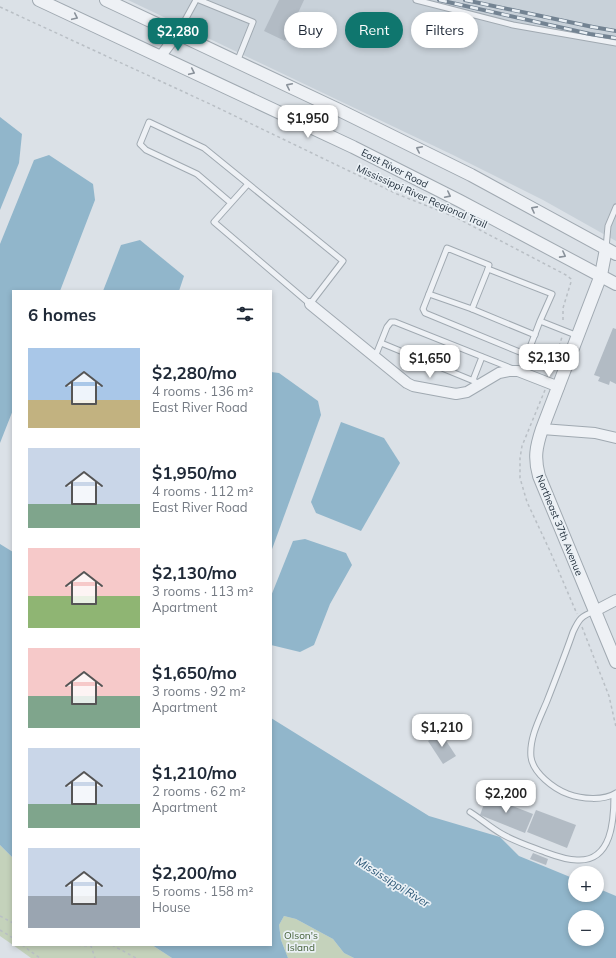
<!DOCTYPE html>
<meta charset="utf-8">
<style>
body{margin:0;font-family:Mulish,sans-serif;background:#f6f6f7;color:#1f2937;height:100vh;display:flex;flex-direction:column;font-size:15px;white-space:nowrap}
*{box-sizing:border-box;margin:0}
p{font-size:13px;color:#747a83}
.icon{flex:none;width:22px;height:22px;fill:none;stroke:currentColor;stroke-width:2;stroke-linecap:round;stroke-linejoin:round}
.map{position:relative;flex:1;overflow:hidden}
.sheet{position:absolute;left:12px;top:290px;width:260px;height:656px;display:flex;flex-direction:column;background:#fff;border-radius:0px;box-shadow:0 2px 6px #0003}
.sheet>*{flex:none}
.guide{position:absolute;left:284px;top:12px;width:272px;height:36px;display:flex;gap:8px}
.buttons{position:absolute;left:568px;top:866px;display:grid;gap:8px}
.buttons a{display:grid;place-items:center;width:36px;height:36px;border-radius:50%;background:#fff;box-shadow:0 2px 6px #0003;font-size:20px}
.price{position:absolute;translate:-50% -34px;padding:0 9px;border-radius:8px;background:#fff;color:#222;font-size:13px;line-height:26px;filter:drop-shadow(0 1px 2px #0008)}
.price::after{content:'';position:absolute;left:50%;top:24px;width:12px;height:9px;margin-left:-6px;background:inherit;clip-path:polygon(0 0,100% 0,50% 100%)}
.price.selected{background:#0f766e;color:#fff}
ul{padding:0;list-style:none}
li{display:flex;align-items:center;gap:12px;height:100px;padding:0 16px}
li span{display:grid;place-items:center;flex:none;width:112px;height:80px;border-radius:0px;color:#555}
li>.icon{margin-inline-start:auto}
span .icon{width:48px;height:48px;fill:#fffc;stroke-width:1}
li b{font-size:17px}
h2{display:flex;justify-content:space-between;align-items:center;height:48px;padding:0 16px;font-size:17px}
.pill{padding:0 14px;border-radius:18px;background:#fff;box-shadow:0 2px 6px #0003;font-size:14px;line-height:36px}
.pill.selected{background:#0f766e;color:#fff}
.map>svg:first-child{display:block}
.built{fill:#c8d1d9}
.green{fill:#c4d2bb}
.water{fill:#91b6cb;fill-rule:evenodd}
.building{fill:#b2bbc4}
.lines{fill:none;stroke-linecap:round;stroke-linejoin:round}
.service-casing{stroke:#a0a9b1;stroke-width:7}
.minor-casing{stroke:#a0a9b1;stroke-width:12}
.tertiary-casing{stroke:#a0a9b1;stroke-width:14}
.path{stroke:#b9bfc5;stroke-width:1.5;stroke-dasharray:3 3;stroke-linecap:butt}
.service{stroke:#eef1f5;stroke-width:5}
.minor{stroke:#eef1f5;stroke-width:10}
.tertiary{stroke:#eef1f5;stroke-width:12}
.rail-casing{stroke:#738392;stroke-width:4}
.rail{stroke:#eaf0f5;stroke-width:2.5;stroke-dasharray:8;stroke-linecap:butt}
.oneway{stroke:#89919a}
.labels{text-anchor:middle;stroke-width:3.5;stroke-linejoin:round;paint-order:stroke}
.street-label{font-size:10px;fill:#24313e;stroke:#eaf0f5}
.park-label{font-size:10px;fill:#3e5b30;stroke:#eaf0f5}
.water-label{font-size:11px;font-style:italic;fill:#2a5675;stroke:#eaf0f5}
</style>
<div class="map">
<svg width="616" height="958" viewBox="0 0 616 958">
<rect width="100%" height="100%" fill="#dbe1e7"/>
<polygon class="built" points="128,0 616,0 616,241 543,200 453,155"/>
<g class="green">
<polygon points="0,845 13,858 13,945 0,936"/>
<polygon points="284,916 296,919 333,939 344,953 354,958 288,958 281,940 279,925"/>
<polygon points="13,945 152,945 172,958 31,958"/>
</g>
<g class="water">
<polygon points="0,117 22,134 19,163 0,210"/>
<polygon points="49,155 93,184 95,200 60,291 13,291 13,410 0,443 0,244 34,160"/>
<polygon points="140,240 184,276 179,291 103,291 121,245"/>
<polygon points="271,372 279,373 318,401 321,415 271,552"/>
<polygon points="341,422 384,438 400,463 361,531 316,513 311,502"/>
<polygon points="305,539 346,553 352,565 330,604 314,645 300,652 271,645 271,596 293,541"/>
<polygon points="0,544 13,552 13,858 0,845"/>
<path d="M271 718 429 816 500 837 519 856 575 879V895H597V888L616 896V958H354L344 953 333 939 296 919 284 916 279 925 281 940 288 958H172L152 945H271ZM575 917H597V939H575Z"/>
</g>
<g class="building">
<polygon points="279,0 304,0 285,41 264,31"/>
<polygon points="613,328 616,329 616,384 610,381 609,385 598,381 600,377 594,375"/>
<polygon points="441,733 456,756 443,764 428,741"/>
<polygon points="487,796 533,814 525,833 480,815"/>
<polygon points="536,810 576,825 567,848 527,832"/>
<polygon points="533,853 548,859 546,865 530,859"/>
</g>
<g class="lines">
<defs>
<g id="service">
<polyline points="199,0 253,22 237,62"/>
<polyline points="416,0 513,25 616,43"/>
<polyline points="178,33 196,0"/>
<polyline points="231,203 197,174 146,150 140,144 149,122 204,148 343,261 310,304 214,222 248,184"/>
<polyline points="606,248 608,226 616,207"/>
<polyline points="488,269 472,309 535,335"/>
<polyline points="429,294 472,309"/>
<polyline points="540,321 552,294 488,269 489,265 447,248 423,309 425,313 527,355 540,321 578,336"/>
<polyline points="381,343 481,384"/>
<polyline points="375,357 387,327 391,322 395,322 513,369"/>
<polyline points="473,380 482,357"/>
<path d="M595 611C581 616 579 619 573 632 565 655 556 678 547 701 540 718 529 738 531 757 533 773 554 789 568 794 581 799 604 801 616 793"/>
<path d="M470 812C481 819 491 828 502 834 514 841 529 846 542 851 553 855 565 860 577 860 612 862 614 820 614 795"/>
</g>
<g id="minor">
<polyline points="160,57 178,33"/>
<polyline points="310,304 407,383 413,386 456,394 467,392 499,373 509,371 518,371 559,387"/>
<polyline points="542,429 595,433 616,438"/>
<polyline points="595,611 616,600"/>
</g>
<g id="tertiary">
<polyline points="39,0 353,147 460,201 616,284"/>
<polyline points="106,0 337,109 471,175 616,254"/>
<path d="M606 249 601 275 542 429C536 447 534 458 539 476L616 662"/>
</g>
</defs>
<use href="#service" class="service-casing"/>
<use href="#minor" class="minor-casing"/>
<use href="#tertiary" class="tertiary-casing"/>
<g class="path">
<polyline points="0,7 210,104 397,194 455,217 566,275 571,279 571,282 563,308 563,323"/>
<polyline points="550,375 562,337"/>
<polyline points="545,390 522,446 520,458 520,478 527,502 550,551 577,614"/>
<polyline points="582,627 609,696 616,727"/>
<polyline points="0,916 13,923"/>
<polyline points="0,930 13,938"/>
<polyline points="22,945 40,958"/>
<polyline points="72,945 91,946 95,958"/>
<polyline points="112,945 136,958"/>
</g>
<use href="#service" class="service"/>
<use href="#minor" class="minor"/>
<use href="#tertiary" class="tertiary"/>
<defs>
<g id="rail">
<polyline points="439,0 590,34 616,38"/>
<polyline points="465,0 593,27 616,31"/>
</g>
</defs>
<use href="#rail" class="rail-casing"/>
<use href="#rail" class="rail"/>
</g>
<defs><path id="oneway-chevron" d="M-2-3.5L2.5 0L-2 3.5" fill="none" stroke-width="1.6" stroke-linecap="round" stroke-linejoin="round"/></defs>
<g class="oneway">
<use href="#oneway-chevron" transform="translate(75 17) rotate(25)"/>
<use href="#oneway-chevron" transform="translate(192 72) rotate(25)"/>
<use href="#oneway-chevron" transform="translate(289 86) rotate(-154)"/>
<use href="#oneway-chevron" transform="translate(419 149) rotate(-154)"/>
<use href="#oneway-chevron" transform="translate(448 195) rotate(27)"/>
<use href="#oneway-chevron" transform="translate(534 209) rotate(-152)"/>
<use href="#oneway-chevron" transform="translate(563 255) rotate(28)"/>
</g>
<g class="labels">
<g class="street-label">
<text transform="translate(395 168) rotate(27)" y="4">East River Road</text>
<text transform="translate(422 196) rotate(24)" y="4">Mississippi River Regional Trail</text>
<text transform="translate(560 525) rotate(68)" y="4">Northeast 37th Avenue</text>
</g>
<g class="park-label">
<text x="301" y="939">Olson's<tspan x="301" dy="12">Island</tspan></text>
</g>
<g class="water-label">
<text transform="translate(393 882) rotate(32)" y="4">Mississippi River</text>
</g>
</g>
</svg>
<div class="buttons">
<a>+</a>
<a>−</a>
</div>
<b class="price selected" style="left:178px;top:52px">$2,280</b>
<b class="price" style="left:308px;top:139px">$1,950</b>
<b class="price" style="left:549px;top:378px">$2,130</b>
<b class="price" style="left:430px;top:379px">$1,650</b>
<b class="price" style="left:442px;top:748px">$1,210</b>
<b class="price" style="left:506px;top:814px">$2,200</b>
<div class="guide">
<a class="pill">Buy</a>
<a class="pill selected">Rent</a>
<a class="pill">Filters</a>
</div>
<section class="sheet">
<h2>6 homes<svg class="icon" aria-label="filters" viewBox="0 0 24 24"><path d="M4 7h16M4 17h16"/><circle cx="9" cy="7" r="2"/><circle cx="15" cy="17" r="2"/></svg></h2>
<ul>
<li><span style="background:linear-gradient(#a9c7e8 65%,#c2b280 0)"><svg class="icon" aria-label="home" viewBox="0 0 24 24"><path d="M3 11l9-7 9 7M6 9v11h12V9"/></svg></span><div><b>$2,280/mo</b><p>4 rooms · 136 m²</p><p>East River Road</p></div></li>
<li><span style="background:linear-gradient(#c9d6e8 70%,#7fa58c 0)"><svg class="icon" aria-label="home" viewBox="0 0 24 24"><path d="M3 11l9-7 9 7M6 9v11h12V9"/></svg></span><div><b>$1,950/mo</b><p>4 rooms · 112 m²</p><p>East River Road</p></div></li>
<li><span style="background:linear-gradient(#f6c9c9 60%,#8fb573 0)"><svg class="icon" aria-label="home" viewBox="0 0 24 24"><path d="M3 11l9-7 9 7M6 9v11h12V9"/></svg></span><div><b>$2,130/mo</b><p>3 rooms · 113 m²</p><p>Apartment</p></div></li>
<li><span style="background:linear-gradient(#f6c9c9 60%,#7fa58c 0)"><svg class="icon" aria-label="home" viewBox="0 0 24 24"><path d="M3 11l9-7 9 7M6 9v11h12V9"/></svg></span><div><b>$1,650/mo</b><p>3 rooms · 92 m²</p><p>Apartment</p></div></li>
<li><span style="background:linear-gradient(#c9d6e8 70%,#7fa58c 0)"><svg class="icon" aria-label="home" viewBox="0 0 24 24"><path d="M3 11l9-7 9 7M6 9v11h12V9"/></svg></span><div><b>$1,210/mo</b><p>2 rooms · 62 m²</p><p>Apartment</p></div></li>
<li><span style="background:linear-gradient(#c9d6e8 60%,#9aa5b1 0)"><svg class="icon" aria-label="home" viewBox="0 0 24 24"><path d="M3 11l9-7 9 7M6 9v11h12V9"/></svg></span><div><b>$2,200/mo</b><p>5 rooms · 158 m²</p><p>House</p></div></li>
</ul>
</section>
</div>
